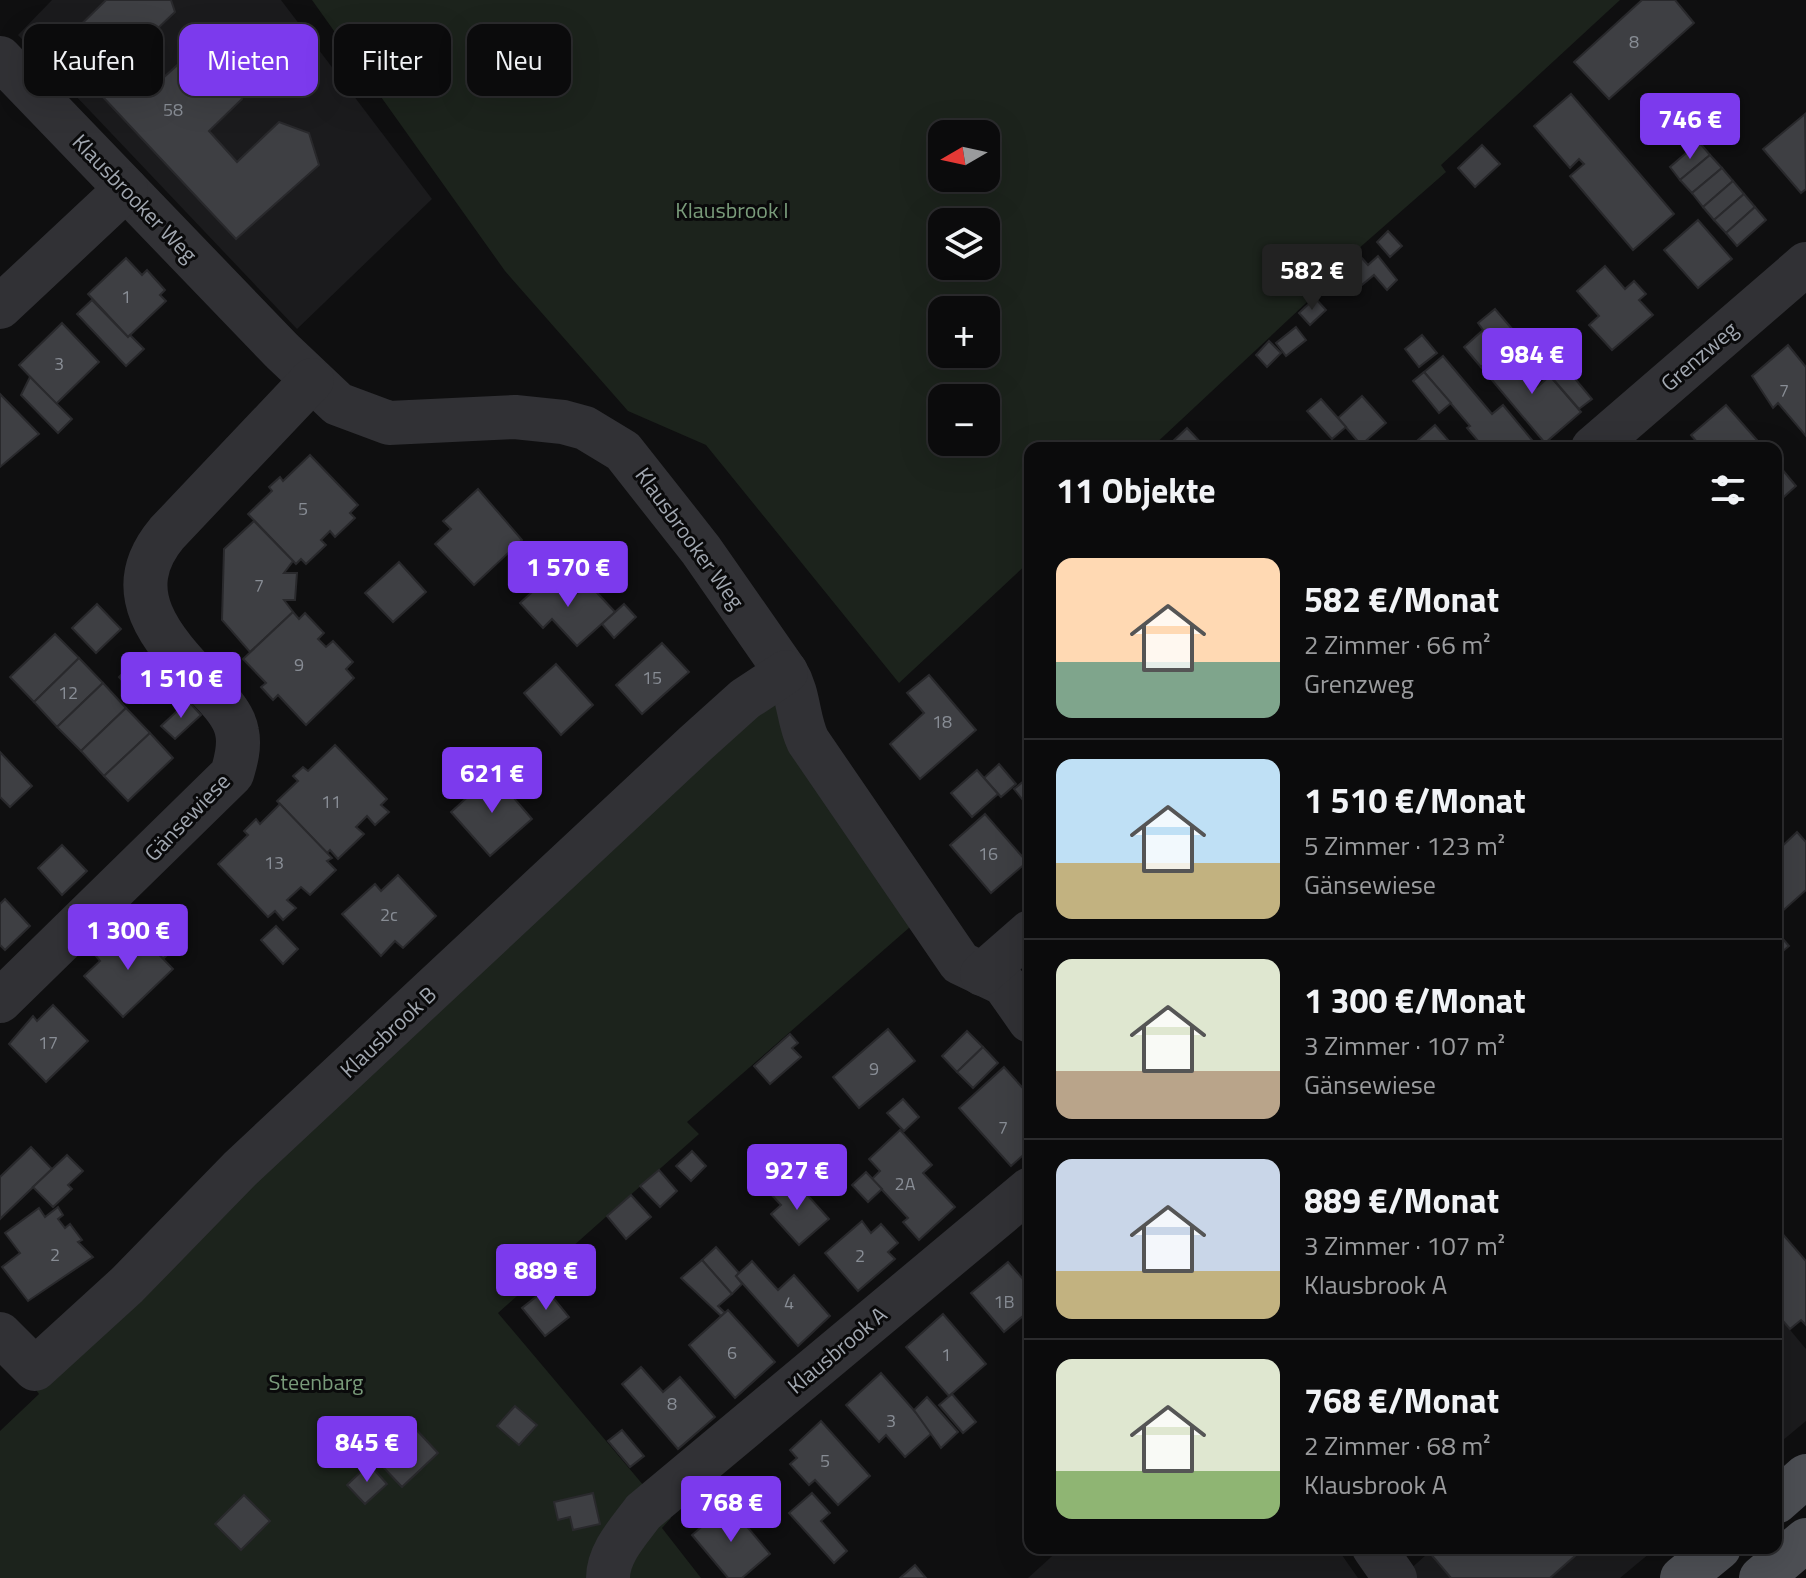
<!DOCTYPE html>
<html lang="de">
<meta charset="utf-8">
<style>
body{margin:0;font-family:"Titillium Web",sans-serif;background:#141415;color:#f1f3f6;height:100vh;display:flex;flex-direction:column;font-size:30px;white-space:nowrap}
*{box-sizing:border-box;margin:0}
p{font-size:26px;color:#9a9b9d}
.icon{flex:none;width:44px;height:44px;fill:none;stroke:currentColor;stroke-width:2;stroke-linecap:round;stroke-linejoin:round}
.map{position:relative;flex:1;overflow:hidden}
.sheet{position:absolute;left:1024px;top:442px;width:758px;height:1112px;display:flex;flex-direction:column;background:#0b0b0c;border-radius:16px;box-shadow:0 8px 32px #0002,0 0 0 2px #2b2b2d}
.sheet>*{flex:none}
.hud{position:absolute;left:24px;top:24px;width:760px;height:72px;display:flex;gap:16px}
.needle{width:52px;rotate:261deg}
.buttons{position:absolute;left:928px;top:120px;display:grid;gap:16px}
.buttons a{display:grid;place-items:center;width:72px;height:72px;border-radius:16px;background:#0b0b0c;box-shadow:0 8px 32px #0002,0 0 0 2px #2b2b2d;font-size:40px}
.price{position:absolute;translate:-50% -68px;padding:0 18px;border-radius:8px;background:#7c3aed;color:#fff;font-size:26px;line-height:52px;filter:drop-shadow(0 2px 4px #0008)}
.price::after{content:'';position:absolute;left:50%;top:48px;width:24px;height:18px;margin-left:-12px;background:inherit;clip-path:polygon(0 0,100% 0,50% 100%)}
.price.on{background:#222;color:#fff}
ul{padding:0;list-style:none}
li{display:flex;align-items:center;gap:24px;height:200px;padding:0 32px}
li+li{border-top:2px solid #2b2b2d}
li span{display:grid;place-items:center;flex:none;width:224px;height:160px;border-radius:16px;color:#555}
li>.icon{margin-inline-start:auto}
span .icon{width:96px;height:96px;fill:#fffc;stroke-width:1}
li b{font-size:34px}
h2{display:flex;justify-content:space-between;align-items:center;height:96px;padding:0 32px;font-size:34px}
.tag{padding:0 28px;border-radius:16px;background:#0b0b0c;box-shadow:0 8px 32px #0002,0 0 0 2px #2b2b2d;font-size:28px;line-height:72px}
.tag.on{background:#7c3aed;color:#fff}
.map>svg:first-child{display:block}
.built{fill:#1b1b1d}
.green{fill:#1c231c;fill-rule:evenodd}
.building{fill:#3e3f43;stroke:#29292c;stroke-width:2}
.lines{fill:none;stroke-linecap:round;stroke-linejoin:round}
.minor{stroke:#313135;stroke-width:44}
.major{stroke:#4d4f54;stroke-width:44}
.labels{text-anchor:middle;stroke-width:6;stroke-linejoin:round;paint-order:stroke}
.number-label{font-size:18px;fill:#888d95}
.street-label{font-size:22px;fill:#a1a7b0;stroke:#0a0a0b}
.park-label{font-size:22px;fill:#799b7a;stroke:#0a0a0b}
</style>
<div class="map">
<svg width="1806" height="1578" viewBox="0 0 1806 1578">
<rect width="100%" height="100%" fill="#0f0f10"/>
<g class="built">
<polygon points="52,0 281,0 432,199 297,329 18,35"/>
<polygon points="1776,1313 1806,1349 1806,1421 1776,1446"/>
<polygon points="1061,1548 1337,1548 1358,1578 1028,1578"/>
<polygon points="1434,1548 1656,1548 1620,1578 1400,1578"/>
</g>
<g class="green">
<path d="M312 0H1620L1441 165 1446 172 1333 271 1335 276 1151 448H1030V561L899 683 706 445 628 411 505 271ZM942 134H986V178H942ZM942 222H986V266H942ZM942 310H986V354H942ZM942 398H986V442H942Z"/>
<polygon points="785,678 926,913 687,1122 699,1134 498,1313 671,1518 662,1528 701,1578 0,1578 0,1431 39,1394 31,1383"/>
</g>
<g class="building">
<polygon points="106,0 171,0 175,12 136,49 163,78 196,48 228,60 242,99 209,131 237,162 279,122 309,133 319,165 236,239 57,48"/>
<polygon points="1642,0 1675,0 1694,23 1609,99 1574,62"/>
<polygon points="1571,94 1674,214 1633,250 1570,176 1584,164 1579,159 1570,168 1534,126"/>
<polygon points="1805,114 1806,189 1801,193 1763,149"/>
<polygon points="1699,142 1710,155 1680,180 1670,167"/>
<polygon points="1482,145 1500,164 1475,187 1458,168"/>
<polygon points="1710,155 1722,168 1692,193 1680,180"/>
<polygon points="1722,168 1733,181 1703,207 1692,193"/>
<polygon points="1733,181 1744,194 1714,220 1703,207"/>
<polygon points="1744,194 1755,207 1726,233 1714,220"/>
<polygon points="1755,207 1766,220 1737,246 1726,233"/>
<polygon points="1698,220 1732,259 1698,288 1664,250"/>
<polygon points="1388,231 1402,246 1390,257 1377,242"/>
<polygon points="1360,256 1368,265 1378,256 1397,280 1387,290 1374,275 1352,293 1338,275"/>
<polygon points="126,258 142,275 147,270 165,290 160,295 166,301 128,337 88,294"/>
<polygon points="1605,266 1625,289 1634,281 1646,294 1639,300 1653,315 1612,350 1589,325 1599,316 1577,291"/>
<polygon points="1315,298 1326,310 1310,325 1299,313"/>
<polygon points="92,300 128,337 130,335 144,349 126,366 77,314"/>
<polygon points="1495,309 1513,330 1497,344 1501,350 1481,367 1464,347 1483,330 1478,323"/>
<polygon points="62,323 99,362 56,404 19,365"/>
<polygon points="1296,327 1306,340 1286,356 1276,343"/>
<polygon points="1422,335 1437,353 1419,367 1405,349"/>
<polygon points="1269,341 1281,353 1267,367 1256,355"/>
<polygon points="1788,345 1806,367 1806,436 1778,403 1773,408 1752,376"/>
<polygon points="1503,348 1537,387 1550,376 1581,412 1545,443 1481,367"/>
<polygon points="1443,356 1492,414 1503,405 1537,446 1484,448 1467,428 1470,426 1424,372"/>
<polygon points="1566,368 1592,399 1579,409 1553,379"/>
<polygon points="1424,372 1451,403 1439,413 1413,381"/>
<polygon points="30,377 72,419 58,433 21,395"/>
<polygon points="0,394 39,434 0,467"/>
<polygon points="1362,396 1386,423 1361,445 1338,418"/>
<polygon points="1321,399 1346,427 1332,439 1307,411"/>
<polygon points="1726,405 1764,448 1702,448 1691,435"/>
<polygon points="1435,425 1455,448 1409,448"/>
<polygon points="1187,428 1205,447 1204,448 1168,446"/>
<polygon points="310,455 358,505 350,513 355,518 335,537 330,531 321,540 326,545 306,564 301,559 296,564 248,514 272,491 269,487 280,477 283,481"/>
<polygon points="1776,462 1796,486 1776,504"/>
<polygon points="478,489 522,540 474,585 435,544 451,529 443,521"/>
<polygon points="254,521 293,561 284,573 297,573 295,600 284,600 293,612 250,652 222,620 224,549"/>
<polygon points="399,562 426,592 393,622 365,593"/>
<polygon points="553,573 574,596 588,583 615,612 577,646 552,619 543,628 520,603"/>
<polygon points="97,604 121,629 96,653 72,628"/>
<polygon points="624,604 636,617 614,638 602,624"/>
<polygon points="293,612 299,619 305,613 324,633 318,639 326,647 333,641 353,662 346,669 354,678 306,725 278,695 273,700 261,687 266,683 243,659"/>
<polygon points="55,634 79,658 34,702 10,677"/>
<polygon points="662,643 689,672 642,714 616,685"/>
<polygon points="144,653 169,678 143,703 119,677"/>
<polygon points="79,658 103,683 57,727 34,702"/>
<polygon points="556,664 593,705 561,735 524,693"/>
<polygon points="929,675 976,730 920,779 890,744 924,713 907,693"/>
<polygon points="103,683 126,708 81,751 57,727"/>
<polygon points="188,701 201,715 175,739 161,726"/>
<polygon points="126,708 150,733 104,776 81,751"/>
<polygon points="150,733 173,758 128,801 104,776"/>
<polygon points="335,745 387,799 381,805 389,812 375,825 367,816 356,827 364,834 338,859 330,850 327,853 277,801 298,781 293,776 303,767 308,771"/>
<polygon points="0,752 32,786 10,807 0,797"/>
<polygon points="999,764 1016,784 1001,797 984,778"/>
<polygon points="977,770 998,794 972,817 951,793"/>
<polygon points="493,774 532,819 490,856 451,812"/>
<polygon points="1030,776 1030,809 1014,789"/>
<polygon points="280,804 332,858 327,861 336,870 310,895 301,887 287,900 296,908 283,920 275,911 268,917 218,864 248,835 244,831 256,819 260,824"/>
<polygon points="985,814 1027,862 991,893 950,845"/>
<polygon points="1797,832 1806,842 1806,890 1778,915 1776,852"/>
<polygon points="62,845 87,871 62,895 38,868"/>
<polygon points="398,875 436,916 403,948 395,941 381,956 342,914 375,884 381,891"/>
<polygon points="5,899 30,926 5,950 0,945 0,904"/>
<polygon points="153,908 183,939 163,959 133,928"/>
<polygon points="276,926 298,949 283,964 261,940"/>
<polygon points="133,928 173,969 123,1017 84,976 100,961 96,956 115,938 119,942"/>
<polygon points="1776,931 1789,946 1776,957"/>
<polygon points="53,1005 88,1041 46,1082 9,1044 33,1016 37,1021"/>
<polygon points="888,1029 915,1061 859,1108 833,1077"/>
<polygon points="967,1031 983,1047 957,1072 942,1056"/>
<polygon points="790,1034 798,1043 792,1048 801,1057 770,1084 754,1066"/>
<polygon points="983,1047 998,1063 973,1088 957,1072"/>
<polygon points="1004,1067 1030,1096 1030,1149 1011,1166 959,1108"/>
<polygon points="903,1099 919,1117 904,1131 887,1113"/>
<polygon points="900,1130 932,1165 923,1173 955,1207 919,1240 903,1222 908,1218 872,1179 880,1171 869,1159"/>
<polygon points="31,1147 52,1169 0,1219 0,1177"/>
<polygon points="692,1151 706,1166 691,1181 676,1166"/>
<polygon points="67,1155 83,1171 68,1185 72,1189 53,1207 33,1187"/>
<polygon points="659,1170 677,1191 660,1207 640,1186"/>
<polygon points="866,1172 882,1189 868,1202 852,1185"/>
<polygon points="784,1179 796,1192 801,1188 829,1219 799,1245 771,1214 781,1205 769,1192"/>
<polygon points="631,1195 651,1217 626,1239 607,1216"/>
<polygon points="58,1207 63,1215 58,1219 65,1228 70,1224 82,1240 78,1242 93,1257 28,1301 2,1267 20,1253 5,1233 39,1208 45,1217"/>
<polygon points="862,1221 871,1233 881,1224 898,1243 888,1252 895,1259 858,1291 825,1253"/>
<polygon points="1780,1231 1806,1261 1806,1325 1801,1320 1790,1329 1776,1313 1776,1235"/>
<polygon points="716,1247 739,1273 736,1276 742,1284 732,1294 702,1260"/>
<polygon points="702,1260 732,1294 718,1306 725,1313 721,1316 681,1278"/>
<polygon points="752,1261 778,1290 794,1275 830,1316 798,1346 736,1276"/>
<polygon points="1008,1262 1030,1287 1030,1310 1004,1332 971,1293"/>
<polygon points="546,1289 569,1317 545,1336 522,1308"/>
<polygon points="728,1310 775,1362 735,1398 689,1345"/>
<polygon points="943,1314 986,1364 949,1396 906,1347"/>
<polygon points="641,1367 663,1392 680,1377 715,1417 678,1449 622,1384"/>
<polygon points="881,1373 933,1432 905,1457 886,1435 879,1442 846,1405"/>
<polygon points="952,1394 976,1422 963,1433 939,1405"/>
<polygon points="927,1397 958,1432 941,1448 914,1410"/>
<polygon points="515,1406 537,1425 519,1445 497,1426"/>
<polygon points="821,1421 870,1476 838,1505 815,1480 809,1485 790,1464 797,1458 790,1450"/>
<polygon points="412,1425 438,1453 402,1487 384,1468 388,1464 369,1443 387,1427 397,1439"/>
<polygon points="622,1430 644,1456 630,1467 608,1441"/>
<polygon points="369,1464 387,1484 365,1504 347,1485"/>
<polygon points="593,1493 600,1524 573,1530 570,1517 558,1520 554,1502"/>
<polygon points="812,1493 830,1513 821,1521 847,1551 834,1563 789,1513"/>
<polygon points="244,1495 270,1521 241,1550 215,1524"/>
<polygon points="728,1504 770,1554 742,1578 728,1578 692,1535"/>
<polygon points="1434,1548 1584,1548 1550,1578 1451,1578 1429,1552"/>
<polygon points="915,1565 926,1578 900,1578"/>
</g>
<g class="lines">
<g class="minor">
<path d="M0 58 282 351 338 404 389 423 515 417 563 422 585 428 623 451 701 550 786 672C800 695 797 718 808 741L960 963 1004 984 1030 1021"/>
<polyline points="0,307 126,189"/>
<polyline points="1593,448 1806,264"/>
<polyline points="982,974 1030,932"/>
<path d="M0 1001 232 774C236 761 240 746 237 732 234 714 218 699 206 686 164 641 117 593 167 533L312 380"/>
<polyline points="0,1334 35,1369 127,1285 240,1169 695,744 745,699 786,672"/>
<polyline points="1374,1548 1395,1578"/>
<path d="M608 1578C608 1553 629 1531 643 1512L1030 1189"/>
</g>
<g class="major">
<polyline points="1776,1502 1806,1476"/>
<polyline points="1682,1578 1719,1548"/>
<polyline points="1761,1578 1806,1540"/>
</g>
</g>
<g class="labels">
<g class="number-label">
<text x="1634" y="48">8</text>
<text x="173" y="116">58</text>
<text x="126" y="303">1</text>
<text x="59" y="370">3</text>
<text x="1784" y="397">7</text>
<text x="303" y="515">5</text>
<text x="259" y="592">7</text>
<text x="299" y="671">9</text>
<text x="652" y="684">15</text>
<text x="68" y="699">12</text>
<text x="942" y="728">18</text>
<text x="331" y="808">11</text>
<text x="988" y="860">16</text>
<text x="274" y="869">13</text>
<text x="389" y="921">2c</text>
<text x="48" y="1049">17</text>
<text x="874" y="1075">9</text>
<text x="1003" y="1134">7</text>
<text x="905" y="1190">2A</text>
<text x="55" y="1261">2</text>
<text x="860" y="1262">2</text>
<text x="1004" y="1308">1B</text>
<text x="789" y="1309">4</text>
<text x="732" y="1359">6</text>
<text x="946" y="1361">1</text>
<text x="672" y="1410">8</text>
<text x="891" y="1427">3</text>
<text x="825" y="1467">5</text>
</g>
<g class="street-label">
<text transform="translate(135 198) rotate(46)" y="8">Klausbrooker Weg</text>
<text transform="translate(1699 356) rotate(-41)" y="8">Grenzweg</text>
<text transform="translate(690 538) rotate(54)" y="8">Klausbrooker Weg</text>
<text transform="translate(187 817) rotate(-46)" y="8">Gänsewiese</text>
<text transform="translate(388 1032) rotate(-43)" y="8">Klausbrook B</text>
<text transform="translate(837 1350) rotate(-40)" y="8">Klausbrook A</text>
</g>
<g class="park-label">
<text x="732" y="218">Klausbrook I</text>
<text x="316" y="1390">Steenbarg</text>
</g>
</g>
</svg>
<div class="buttons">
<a><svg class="needle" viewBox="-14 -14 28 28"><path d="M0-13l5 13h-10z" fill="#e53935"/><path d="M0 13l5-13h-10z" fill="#9a9b9d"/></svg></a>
<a><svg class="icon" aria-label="layers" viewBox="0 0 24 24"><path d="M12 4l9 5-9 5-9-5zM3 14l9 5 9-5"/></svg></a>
<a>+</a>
<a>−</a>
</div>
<b class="price" style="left:1690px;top:161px">746 €</b>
<b class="price on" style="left:1312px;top:312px">582 €</b>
<b class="price" style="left:1532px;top:396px">984 €</b>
<b class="price" style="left:568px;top:609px">1 570 €</b>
<b class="price" style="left:181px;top:720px">1 510 €</b>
<b class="price" style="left:492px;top:815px">621 €</b>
<b class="price" style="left:128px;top:972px">1 300 €</b>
<b class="price" style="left:797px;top:1212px">927 €</b>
<b class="price" style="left:546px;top:1312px">889 €</b>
<b class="price" style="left:367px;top:1484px">845 €</b>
<b class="price" style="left:731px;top:1544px">768 €</b>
<div class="hud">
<a class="tag">Kaufen</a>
<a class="tag on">Mieten</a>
<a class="tag">Filter</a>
<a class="tag">Neu</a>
</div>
<section class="sheet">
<h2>11 Objekte<svg class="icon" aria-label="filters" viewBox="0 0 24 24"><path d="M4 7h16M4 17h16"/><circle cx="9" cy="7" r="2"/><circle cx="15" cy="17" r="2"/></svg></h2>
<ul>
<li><span style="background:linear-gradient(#ffd9b3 65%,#7fa58c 0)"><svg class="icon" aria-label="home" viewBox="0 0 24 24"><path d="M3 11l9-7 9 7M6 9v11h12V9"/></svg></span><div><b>582 €/Monat</b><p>2 Zimmer · 66 m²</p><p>Grenzweg</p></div></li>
<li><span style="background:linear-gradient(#bfe0f5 65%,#c2b280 0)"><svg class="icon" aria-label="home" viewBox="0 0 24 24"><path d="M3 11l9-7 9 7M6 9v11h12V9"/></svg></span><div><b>1 510 €/Monat</b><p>5 Zimmer · 123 m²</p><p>Gänsewiese</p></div></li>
<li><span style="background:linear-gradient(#dfe7d0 70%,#b9a48a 0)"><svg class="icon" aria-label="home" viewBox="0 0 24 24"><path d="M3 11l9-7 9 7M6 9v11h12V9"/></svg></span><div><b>1 300 €/Monat</b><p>3 Zimmer · 107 m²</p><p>Gänsewiese</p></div></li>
<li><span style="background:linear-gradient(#c9d6e8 70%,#c2b280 0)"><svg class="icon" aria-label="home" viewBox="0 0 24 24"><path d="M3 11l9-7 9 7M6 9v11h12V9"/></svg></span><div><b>889 €/Monat</b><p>3 Zimmer · 107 m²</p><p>Klausbrook A</p></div></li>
<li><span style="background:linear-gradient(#dfe7d0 70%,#8fb573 0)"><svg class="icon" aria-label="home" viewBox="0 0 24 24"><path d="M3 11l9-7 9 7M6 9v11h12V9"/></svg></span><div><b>768 €/Monat</b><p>2 Zimmer · 68 m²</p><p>Klausbrook A</p></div></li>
</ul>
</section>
</div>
